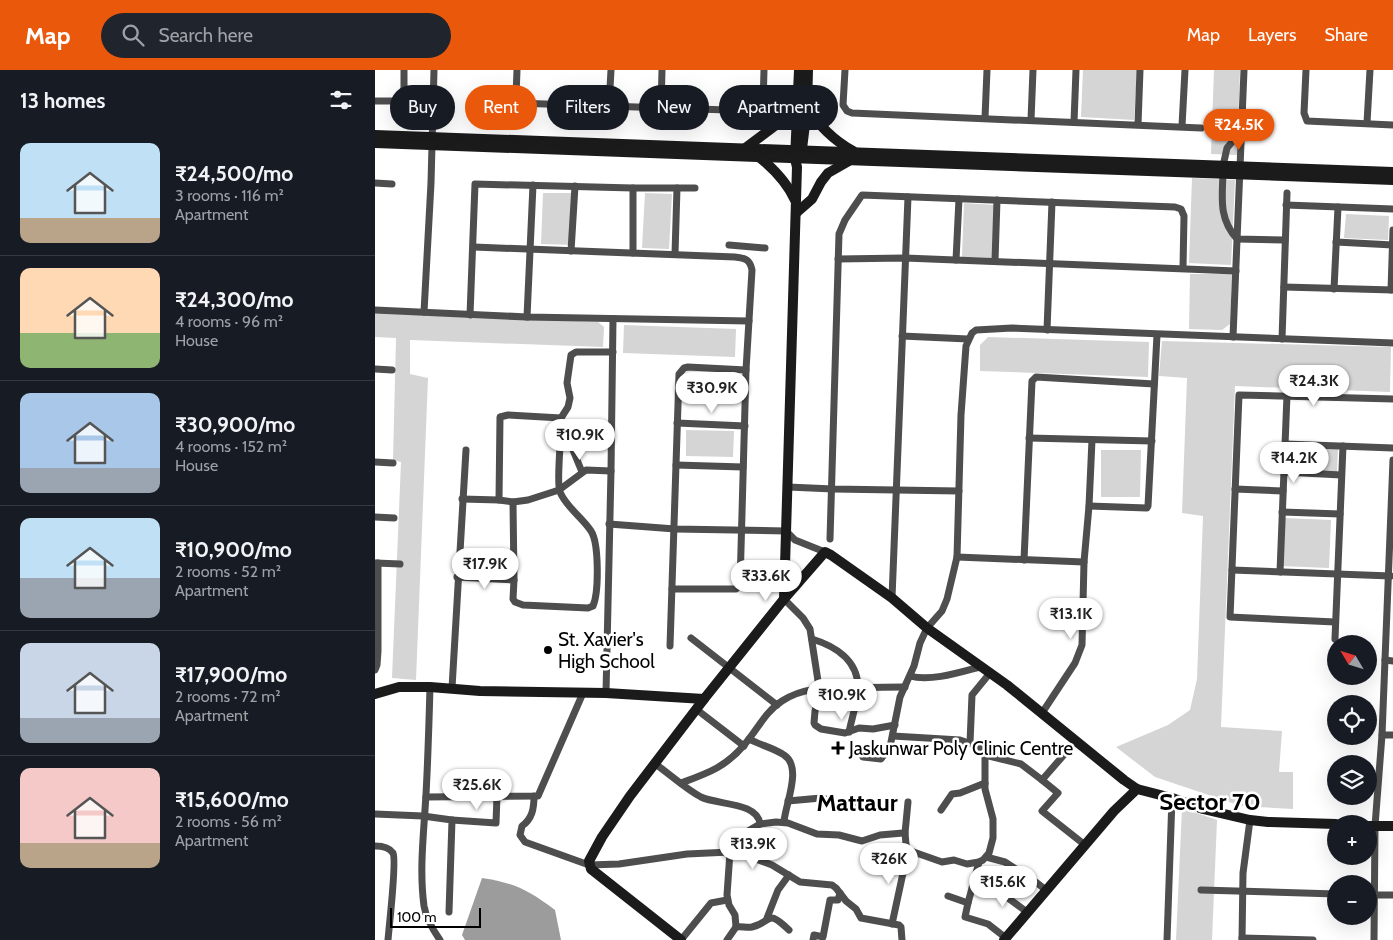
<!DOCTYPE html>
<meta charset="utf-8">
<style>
body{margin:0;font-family:Cabin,sans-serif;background:#20242c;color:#f1f3f6;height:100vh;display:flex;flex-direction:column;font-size:19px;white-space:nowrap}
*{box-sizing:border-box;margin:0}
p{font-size:16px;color:#9ea1a6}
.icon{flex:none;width:28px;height:28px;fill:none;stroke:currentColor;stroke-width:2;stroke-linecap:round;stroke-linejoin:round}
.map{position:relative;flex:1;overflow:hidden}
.panel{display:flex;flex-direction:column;background:#171b24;width:375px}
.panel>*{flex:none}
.banner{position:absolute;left:15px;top:15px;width:475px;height:45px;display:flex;gap:10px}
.needle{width:32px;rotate:308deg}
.tools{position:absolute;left:952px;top:565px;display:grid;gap:10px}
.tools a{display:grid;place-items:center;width:50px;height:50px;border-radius:50%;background:#171b24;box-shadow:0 5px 20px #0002;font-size:25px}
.scale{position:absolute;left:15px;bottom:12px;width:91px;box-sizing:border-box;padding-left:5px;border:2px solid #000;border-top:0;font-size:14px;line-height:18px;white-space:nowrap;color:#000;-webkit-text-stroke:4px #fff;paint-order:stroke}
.price{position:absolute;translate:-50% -42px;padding:0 11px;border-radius:18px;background:#fff;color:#222;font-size:16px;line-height:32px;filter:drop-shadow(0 1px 2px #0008)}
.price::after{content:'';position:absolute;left:50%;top:30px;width:15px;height:11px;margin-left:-8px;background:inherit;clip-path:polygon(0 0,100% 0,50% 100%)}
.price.selected{background:#ea580c;color:#fff}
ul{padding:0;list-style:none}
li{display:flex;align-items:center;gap:15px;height:125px;padding:0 20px}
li+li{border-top:1px solid #363941}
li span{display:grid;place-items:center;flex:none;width:140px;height:100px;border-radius:10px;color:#555}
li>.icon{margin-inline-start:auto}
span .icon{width:60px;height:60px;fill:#fffc;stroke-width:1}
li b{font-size:21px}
h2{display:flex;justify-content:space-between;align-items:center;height:60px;padding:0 20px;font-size:21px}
.tag{padding:0 18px;border-radius:22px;background:#171b24;box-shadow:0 5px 20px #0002;font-size:18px;line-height:45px}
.tag.selected{background:#ea580c;color:#fff}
header{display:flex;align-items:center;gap:30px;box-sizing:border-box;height:70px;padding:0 25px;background:#ea580c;color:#fff}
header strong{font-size:24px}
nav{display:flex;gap:28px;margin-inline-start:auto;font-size:18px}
.search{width:350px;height:45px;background:#20242c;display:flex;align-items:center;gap:12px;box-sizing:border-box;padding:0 18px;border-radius:28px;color:#9ea1a6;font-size:19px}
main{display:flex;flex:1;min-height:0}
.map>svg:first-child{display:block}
.green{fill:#d5d5d5}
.water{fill:#9c9c9c}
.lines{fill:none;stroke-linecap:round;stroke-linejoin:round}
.street{stroke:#4e4e4e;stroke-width:7}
.secondary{stroke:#1b1b1b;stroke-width:10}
.poi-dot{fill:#000;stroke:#fff;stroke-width:2}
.labels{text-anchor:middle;stroke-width:5;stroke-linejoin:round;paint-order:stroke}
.poi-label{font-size:19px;fill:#000;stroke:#fff;text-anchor:start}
.district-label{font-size:24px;font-weight:bold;fill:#000;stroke:#fff}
</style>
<header>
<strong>Map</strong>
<div class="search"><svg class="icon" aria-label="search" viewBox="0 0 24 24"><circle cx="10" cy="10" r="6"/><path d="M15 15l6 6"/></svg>Search here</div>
<nav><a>Map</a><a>Layers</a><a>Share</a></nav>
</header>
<main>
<section class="panel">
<h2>13 homes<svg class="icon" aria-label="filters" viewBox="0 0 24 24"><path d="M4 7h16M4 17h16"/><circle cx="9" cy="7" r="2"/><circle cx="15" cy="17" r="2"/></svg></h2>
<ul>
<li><span style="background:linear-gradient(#bfe0f5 75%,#b9a48a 0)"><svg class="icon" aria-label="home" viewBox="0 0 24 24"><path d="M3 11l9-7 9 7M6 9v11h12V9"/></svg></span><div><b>₹24,500/mo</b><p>3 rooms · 116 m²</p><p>Apartment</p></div></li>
<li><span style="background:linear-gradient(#ffd9b3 65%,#8fb573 0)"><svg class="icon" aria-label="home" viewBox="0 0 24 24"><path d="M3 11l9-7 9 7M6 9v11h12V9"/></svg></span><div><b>₹24,300/mo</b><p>4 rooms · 96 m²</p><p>House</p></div></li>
<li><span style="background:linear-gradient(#a9c7e8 75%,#9aa5b1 0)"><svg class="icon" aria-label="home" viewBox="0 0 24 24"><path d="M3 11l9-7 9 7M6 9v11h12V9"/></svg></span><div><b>₹30,900/mo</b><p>4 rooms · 152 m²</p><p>House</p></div></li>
<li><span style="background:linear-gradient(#bfe0f5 60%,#9aa5b1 0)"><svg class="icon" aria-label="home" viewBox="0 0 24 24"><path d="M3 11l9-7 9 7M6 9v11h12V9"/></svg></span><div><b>₹10,900/mo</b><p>2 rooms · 52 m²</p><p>Apartment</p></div></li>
<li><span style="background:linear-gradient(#c9d6e8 75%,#9aa5b1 0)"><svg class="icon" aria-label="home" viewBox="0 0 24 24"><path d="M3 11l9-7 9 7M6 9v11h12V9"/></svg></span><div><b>₹17,900/mo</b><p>2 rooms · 72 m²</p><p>Apartment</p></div></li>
<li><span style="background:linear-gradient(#f6c9c9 75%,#b9a48a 0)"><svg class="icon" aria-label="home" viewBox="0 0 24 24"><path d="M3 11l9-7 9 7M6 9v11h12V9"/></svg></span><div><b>₹15,600/mo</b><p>2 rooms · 56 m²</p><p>Apartment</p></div></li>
</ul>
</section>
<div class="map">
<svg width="1018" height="870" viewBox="0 0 1018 870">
<rect width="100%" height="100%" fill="#fff"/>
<g class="green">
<polygon points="708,0 762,0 759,50 706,47"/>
<polygon points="839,0 865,0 862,85 836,84"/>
<polygon points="817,108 860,110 856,195 814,193"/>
<polygon points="168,123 201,123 199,175 166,174"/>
<polygon points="270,123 297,124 294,179 267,178"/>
<polygon points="589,133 620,135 617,188 587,187"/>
<polygon points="971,144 1014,146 1013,170 969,168"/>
<polygon points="815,204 857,204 855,254 847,260 814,259"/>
<polygon points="0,242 223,252 229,257 228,277 35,270 35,304 53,308 41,610 17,608 26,392 18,390 21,268 0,267"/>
<polygon points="249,255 361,259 360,287 248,283"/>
<polygon points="613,267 774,272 773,307 605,301 605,275"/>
<polygon points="787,271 1016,277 1015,322 860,316 846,657 907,661 904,702 918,702 918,739 866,736 780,707 741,677 793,655 815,640 822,609 828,446 807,443 812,308 784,306"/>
<polygon points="311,360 359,361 358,387 311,386"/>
<polygon points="914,377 963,379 962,402 913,399"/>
<polygon points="726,380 766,380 765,427 726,427"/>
<polygon points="910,448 956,450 954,498 907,496"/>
<polygon points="807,738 842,750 837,870 801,870"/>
</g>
<path class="water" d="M107 808C140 813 153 820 180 840L186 870H90L87 865Z"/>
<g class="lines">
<g class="street">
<polyline points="470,0 468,35 472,41 477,43 826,58"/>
<polyline points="931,0 929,43 932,51 1018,55"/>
<polyline points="0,31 19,31 25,29 29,18 29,0"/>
<polyline points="140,33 383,41 388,36 389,0"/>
<polyline points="234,36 236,0"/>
<polyline points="286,38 287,0"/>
<polyline points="610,48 612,0"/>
<polyline points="656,50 658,0"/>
<polyline points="140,52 142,0"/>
<polyline points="699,52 701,0"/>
<polyline points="992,53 995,0"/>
<polyline points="763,54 765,0"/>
<polyline points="807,56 810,0"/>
<polyline points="848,96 852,78 867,60"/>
<path d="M848 104C847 129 844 149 862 169L910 170"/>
<polyline points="0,113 17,114"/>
<polyline points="911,135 1018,139"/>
<polyline points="961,172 1018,175"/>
<polyline points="354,175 390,178"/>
<path d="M99 177 360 187C371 188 375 190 377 200L371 300 365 515 361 519H297"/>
<polyline points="196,181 200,116"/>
<polyline points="258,183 258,118"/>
<polyline points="300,184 302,118"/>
<polyline points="463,189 530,188 861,201"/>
<polyline points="581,190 584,129"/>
<polyline points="620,191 622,130"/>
<polyline points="909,217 1018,220"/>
<polyline points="959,219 963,137"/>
<polyline points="1016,220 1018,160"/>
<polyline points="0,240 152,247 374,251"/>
<polyline points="49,242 56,113 59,0"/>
<polyline points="95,245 100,114 258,118 320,118"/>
<polyline points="152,247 158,115"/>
<polyline points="672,260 677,132"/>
<polyline points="527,266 593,269"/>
<polyline points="858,267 869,0"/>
<polyline points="907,269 912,123"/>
<polyline points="0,299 17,300"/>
<polyline points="302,353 370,356"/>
<polyline points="187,361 186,348 193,337 195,328 192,313 196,285 201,282 238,282"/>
<polyline points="654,368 777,371"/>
<polyline points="910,374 1018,378"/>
<polyline points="0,392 18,393"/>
<polyline points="301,395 368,397"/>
<polyline points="909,402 966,405"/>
<polyline points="413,417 458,419 584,421"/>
<polyline points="860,419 908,421"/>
<polyline points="87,429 124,430 138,432 153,430 184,420 211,400 236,401"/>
<polyline points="124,430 125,347 133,345 186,348"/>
<path d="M138 432 139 510 138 529 140 532 148 535 213 538 218 536C224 522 224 473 216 461 207 447 191 437 185 422 182 416 185 369 187 361L193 368 207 402"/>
<polyline points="714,436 772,438 773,436 782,265"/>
<polyline points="907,442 965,444"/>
<polyline points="0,447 19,448"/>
<polyline points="234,454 300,459 411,461 420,470 450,482"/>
<polyline points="455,469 464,164 470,150 487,125 800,137 806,139 809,146 808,198"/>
<polyline points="582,487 709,492"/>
<polyline points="649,490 657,311 661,307 779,314"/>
<polyline points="1,493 25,494"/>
<polyline points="857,500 1016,506"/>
<polyline points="905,502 912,325"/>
<polyline points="82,507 139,510"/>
<polyline points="517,528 533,127"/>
<polyline points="409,529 428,548 435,559 445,624 440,641 439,653 440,655 446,659 470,663 484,658 498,659 520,655"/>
<polyline points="960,552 855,547 864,325 1018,329"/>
<polyline points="316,568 402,635"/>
<path d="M437 569C460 576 482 590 483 616 483 630 477 647 474 662"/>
<polyline points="960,569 968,376"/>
<polyline points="295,576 304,304 309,298 313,297 371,300"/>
<polyline points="1010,590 1018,591"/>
<polyline points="0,600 2,595 3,581 3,493"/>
<path d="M535 606C555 612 586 602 605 597"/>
<path d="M55 617C54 653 53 689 51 724 49 761 44 799 49 836 51 848 58 860 65 870"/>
<polyline points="77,618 91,380"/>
<polyline points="231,623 236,401 238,249"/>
<polyline points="321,639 369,676"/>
<polyline points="667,643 700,593 707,575 709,492 714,436 717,370"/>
<polyline points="1007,665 1018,665"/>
<path d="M374 669C385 675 399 678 409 685 428 697 410 735 409 752"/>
<polyline points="701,671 667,710 683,723 667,741 710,775"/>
<polyline points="595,673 597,625 615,603"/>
<polyline points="610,685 646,694 667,710"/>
<polyline points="488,687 506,689 515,677 525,627 539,596 545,573 552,558 567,541 572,529 582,487 586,345 591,276 597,263 601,260 637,258 1018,273"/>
<path d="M279 693C295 704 309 718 326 727 342 735 383 732 385 754"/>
<path d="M306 713C333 703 351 697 370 674 382 660 391 641 407 631 430 616 454 618 481 618 497 617 513 617 530 617"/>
<path d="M159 726C159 739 157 749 147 756L145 765 150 772 214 795 244 794 312 784 355 782 367 784 397 795 425 812 457 815 461 818 471 831 481 839 486 848 524 855 526 857 527 870"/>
<polyline points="51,727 163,726 208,623"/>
<polyline points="413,731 446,728 470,734 492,738"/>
<polyline points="566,740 577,724 585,723 610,713"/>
<polyline points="0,744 48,746 77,750 74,842"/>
<polyline points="77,750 121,753 122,726"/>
<polyline points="530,763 533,732"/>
<path d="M0 776C6 776 14 777 18 783 22 791 14 856 13 870"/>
<polyline points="611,787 630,792 662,813 671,820"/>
<polyline points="618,817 652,842"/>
<polyline points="826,820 961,824"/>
<polyline points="994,825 1018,825"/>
<polyline points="573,826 593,833 590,847 613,854 631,868"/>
<polyline points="593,833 604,792"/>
<polyline points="392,848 403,820 414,805"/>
<polyline points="517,854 533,780"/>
<path d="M361 857C366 856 372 858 377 857 398 852 391 838 414 860"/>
<polyline points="867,868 938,870"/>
<polyline points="306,870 336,833 352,830"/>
<polyline points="352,870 361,857 360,845 354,835 352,825 355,782 360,772 368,764 385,754 401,752 413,753 442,764 464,765 483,770 487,771 505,765 528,763 530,763 531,774 533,780 567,792 579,790 592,794 604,792 608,790 614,783 618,768 618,749 610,719 610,685 605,677 585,670 518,666"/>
<polyline points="438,870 439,865 448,867 455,830 463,830 465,823"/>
<polyline points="792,870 797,728"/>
<polyline points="867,870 868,803 875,750"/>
<polyline points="999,870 1000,756 1007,665 1018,390"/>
</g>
<g class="secondary">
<path d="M432 38C445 56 458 70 478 81"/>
<polyline points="0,65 1018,102"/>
<polyline points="0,73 1018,110"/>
<polyline points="369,79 405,52 422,26"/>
<polyline points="427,79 432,38 433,0"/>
<path d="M384 87C399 99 412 113 420 130"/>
<polyline points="421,143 437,129 446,112 453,103 474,91"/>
<polyline points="409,529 450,482 456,485 517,528 552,558 632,615 749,710 762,719"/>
<polyline points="0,624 24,617 55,617 105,621 231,623 329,629 409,529 422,97 420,89 424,0"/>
<polyline points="994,756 1018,756"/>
<polyline points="306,870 216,799 214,791 227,767 255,726 329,629"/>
<polyline points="629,870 739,741 762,719 797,728 828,739 875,750 893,752 961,754"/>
</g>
</g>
<g class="poi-dot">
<circle cx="173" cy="580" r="5"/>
<path d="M460.5 670.5h5v5h5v5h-5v5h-5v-5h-5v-5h5z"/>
</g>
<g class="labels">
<g class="poi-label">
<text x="183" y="576">St. Xavier's<tspan x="183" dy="22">High School</tspan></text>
<text x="474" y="685">Jaskunwar Poly Clinic Centre</text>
</g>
<g class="district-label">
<text x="835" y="740">Sector 70</text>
<text x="482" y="741">Mattaur</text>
</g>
</g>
</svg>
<div class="tools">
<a><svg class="needle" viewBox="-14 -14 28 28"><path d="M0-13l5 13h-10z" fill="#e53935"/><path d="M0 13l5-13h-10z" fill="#9ea1a6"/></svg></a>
<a><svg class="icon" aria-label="locate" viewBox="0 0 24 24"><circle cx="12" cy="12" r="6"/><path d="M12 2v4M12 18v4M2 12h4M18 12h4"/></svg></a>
<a><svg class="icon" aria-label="layers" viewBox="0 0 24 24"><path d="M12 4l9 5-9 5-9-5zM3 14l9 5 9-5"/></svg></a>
<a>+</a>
<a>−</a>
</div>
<div class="scale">100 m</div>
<b class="price selected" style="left:864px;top:81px">₹24.5K</b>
<b class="price" style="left:939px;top:337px">₹24.3K</b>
<b class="price" style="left:337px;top:344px">₹30.9K</b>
<b class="price" style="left:205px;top:391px">₹10.9K</b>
<b class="price" style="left:919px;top:414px">₹14.2K</b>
<b class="price" style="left:110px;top:520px">₹17.9K</b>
<b class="price" style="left:391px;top:532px">₹33.6K</b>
<b class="price" style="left:696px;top:570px">₹13.1K</b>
<b class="price" style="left:467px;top:651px">₹10.9K</b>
<b class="price" style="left:102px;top:741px">₹25.6K</b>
<b class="price" style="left:378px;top:800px">₹13.9K</b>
<b class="price" style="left:514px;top:815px">₹26K</b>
<b class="price" style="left:628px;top:838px">₹15.6K</b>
<div class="banner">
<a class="tag">Buy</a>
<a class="tag selected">Rent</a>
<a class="tag">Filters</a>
<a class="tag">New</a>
<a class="tag">Apartment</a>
</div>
</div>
</main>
